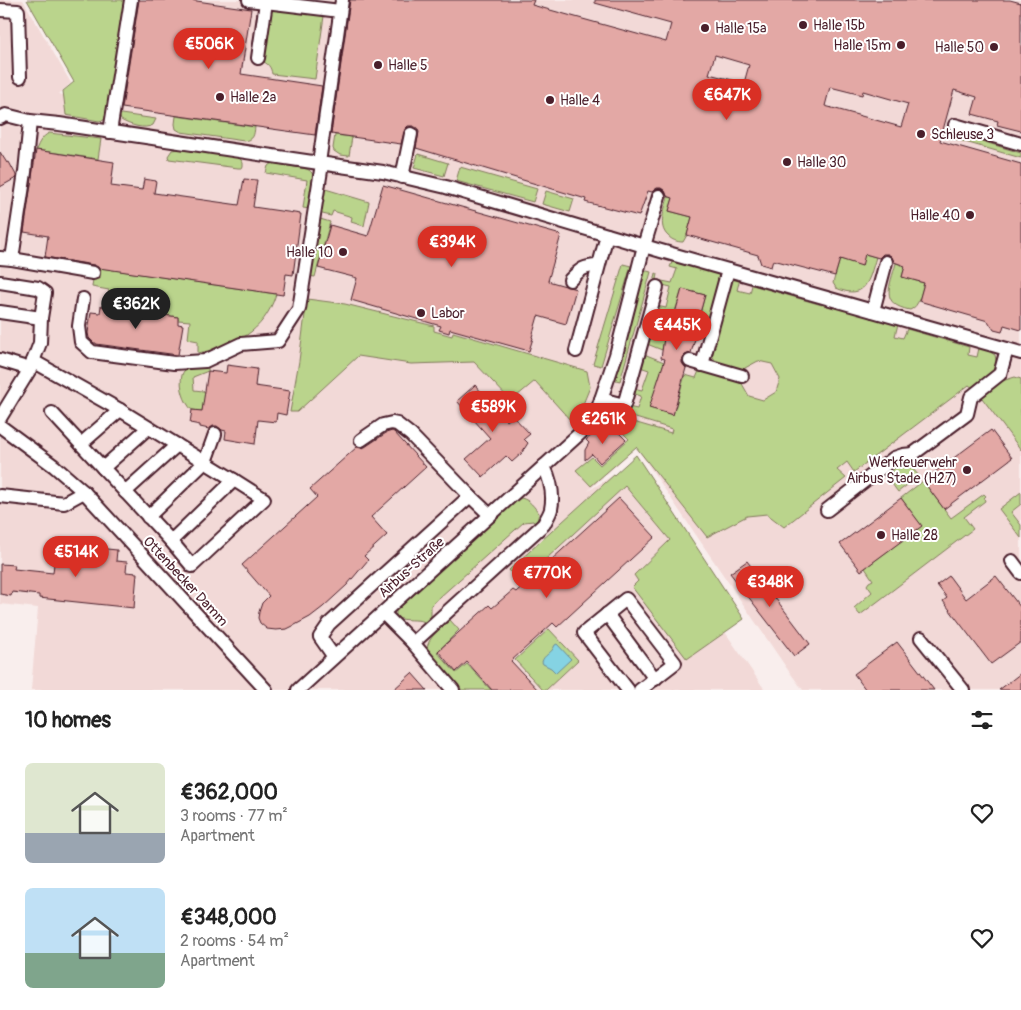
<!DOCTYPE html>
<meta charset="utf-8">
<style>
body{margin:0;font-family:Pangolin,sans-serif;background:#f6f6f6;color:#222;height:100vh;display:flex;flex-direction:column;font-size:19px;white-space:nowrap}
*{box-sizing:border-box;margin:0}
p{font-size:16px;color:#767676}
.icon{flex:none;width:28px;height:28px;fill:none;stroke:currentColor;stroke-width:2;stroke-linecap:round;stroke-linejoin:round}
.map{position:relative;height:690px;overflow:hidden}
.side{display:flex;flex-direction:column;background:#fff;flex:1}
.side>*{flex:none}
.price{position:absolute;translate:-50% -42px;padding:0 11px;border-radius:18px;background:#d93025;color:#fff;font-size:16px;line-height:32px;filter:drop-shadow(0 1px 2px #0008)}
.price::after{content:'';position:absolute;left:50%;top:30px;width:15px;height:11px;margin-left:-8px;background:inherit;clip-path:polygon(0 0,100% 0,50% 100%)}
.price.selected{background:#222;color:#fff}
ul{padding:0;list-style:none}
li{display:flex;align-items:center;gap:15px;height:125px;padding:0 25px}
li span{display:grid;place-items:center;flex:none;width:140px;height:100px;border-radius:8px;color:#555}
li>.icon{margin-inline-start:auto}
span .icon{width:60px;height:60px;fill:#fffc;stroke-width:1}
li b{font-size:21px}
h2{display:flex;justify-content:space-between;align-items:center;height:60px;padding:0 25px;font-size:21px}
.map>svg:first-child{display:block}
.built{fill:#f2d9d7}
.green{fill:#bad48c;stroke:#827a5c}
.water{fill:#85d3e3;stroke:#6d8b99}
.building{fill:#e3a8a5;stroke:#4a1f2b;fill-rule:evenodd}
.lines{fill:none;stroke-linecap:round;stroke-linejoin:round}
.minor-casing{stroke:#4a1f2b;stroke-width:16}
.minor{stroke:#fff;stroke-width:12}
.poi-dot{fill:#4a1f2b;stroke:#fff;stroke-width:2}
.labels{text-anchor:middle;stroke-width:4;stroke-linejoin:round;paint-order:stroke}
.poi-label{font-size:14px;fill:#4a1f2b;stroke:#fff;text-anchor:start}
.street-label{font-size:14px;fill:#4a1f2b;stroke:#fff}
</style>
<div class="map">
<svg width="1021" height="690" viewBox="0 0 1021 690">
<rect width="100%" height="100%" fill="#f9eeed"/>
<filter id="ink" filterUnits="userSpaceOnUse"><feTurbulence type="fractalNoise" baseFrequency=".02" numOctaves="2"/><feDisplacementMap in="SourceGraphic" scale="10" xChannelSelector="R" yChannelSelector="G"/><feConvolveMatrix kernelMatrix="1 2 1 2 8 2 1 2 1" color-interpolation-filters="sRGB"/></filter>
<g filter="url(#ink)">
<polygon class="built" points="0,0 23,0 71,83 59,94 103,105 118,0 1021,0 1021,690 803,690 788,670 636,447 588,491 615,474 670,540 725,632 765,690 31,690 38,608 0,604 0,266 30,270 0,265"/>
<g class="green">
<polygon points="27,0 124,0 109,115 104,120 99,121 66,115 63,91 74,82"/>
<path d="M269 9 324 16 315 79 272 74C271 67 268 63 261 61Z"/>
<path d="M121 114 156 119 153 125C145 130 129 125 121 120L119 115Z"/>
<path d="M176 116 255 127C254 135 254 140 244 141L181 132 176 129 175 124Z"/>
<polygon points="945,130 1021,153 1021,158 944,136"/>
<path d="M49 133 101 139 98 159 36 150C39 142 42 137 49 133Z"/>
<polygon points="335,135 352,137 349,156 340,155 334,151 333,148"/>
<polygon points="178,149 239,157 243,163 243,166 242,168 238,168 169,159 168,156 172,150"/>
<polygon points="418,154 448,163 444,176 414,168"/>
<path d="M272 163 307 169C309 170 312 172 313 175 316 182 311 201 310 209L303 208 307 180 266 173 268 166Z"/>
<polygon points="460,167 537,189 533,202 456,181"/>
<polygon points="322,188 369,202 364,226 351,222 352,217 333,211 331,216 318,213"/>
<polygon points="546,191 574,199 570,212 542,204"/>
<path d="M668 197 673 198 669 211 692 217 687 235 683 242C677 242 672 240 668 236 657 226 665 209 668 197Z"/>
<polygon points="317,218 330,222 315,277 308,276"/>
<path d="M865 254 876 257C869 280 866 301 836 288L833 283 840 259 861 265Z"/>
<polygon points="673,260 716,273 720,277 707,331 696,328 705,295 682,289 674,315 656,310 657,306 666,308 671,287 654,283 656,273 658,274 657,280 672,283 677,269 670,267"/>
<path d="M896 263 905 266 902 277 924 283C921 292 920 306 910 310 879 304 890 286 896 263Z"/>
<polygon points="623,264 631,266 601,366 593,364"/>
<path d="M101 268 276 294C264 333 234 346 198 353V341L188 339 190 321 178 320V317L107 307 109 290 92 287 93 279H100Z"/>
<polygon points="643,270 651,272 620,381 612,379"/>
<polygon points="736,279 740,279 737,290 750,293 752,285 822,305 823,303 898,324 895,336 903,338 907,329 969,347 968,355 977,357 979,348 987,350 995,355 997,366 990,374 973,388 969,385 854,472 847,462 837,470 846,478 784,527 767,514 747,516 707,537 636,447 591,486 576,470 592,457 600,465 629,439 609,419 613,416 671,433 672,429 619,413 620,408 628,407 637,409 641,396 632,393 633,388 642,390 649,370 640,367 644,354 664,362 650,408 673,415 685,375 696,378 699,371 741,382 749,396 763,400 776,392 780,379 772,364 758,361 745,368 744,370 716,362 709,350 731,281"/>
<polygon points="307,299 345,304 434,326 434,331 452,336 453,332 587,371 590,387 581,409 571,421 535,381 511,401 474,362 411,364 358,356 297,412 290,412 299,361"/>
<polygon points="663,316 673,319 671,327 666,325 662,350 647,344 649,334 658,336"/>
<path d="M189 365 208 368V371L193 377 194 390 203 391 205 392 209 406 203 405 202 411 192 410C184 402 179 386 182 375 183 371 187 368 189 365Z"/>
<polygon points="1015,377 1021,379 1021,450 982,398 983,396 1002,381"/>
<polygon points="636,455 744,619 687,659 632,587 638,581 634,575 670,540 625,486 520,583 509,570"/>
<path d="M902 464 913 469 919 476 898 492C889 481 885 471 902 464Z"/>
<polygon points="923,481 951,518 984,494 986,496 984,498 985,501 964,517 973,529 860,615 854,608 872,592 867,585 869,582 873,580 865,568 921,526 901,498"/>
<polygon points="1021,492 1021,504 1011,512 1021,525 1021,538 999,509"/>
<path d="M521 498C530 500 534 507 539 513L536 525 533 521 524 522 431 605V618L425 622C416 618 405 622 396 617V611L517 500Z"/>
<path d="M450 620 459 630 437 652 456 673 467 664 491 690H462L427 650C427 637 441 629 450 620Z"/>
<polygon points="549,629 578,660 546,690 543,690 515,660"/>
</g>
<path class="water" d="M557 644 571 659 556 673 551 668 543 664 542 662C544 654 551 655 555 645Z"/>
<g class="building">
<polygon points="139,0 190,0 251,9 241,74 322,86 315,135 122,108"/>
<path d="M350 0H534L532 5 666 42 671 24 595 3V0H1010L1021 3V131L997 125 998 121 972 114 977 97 954 90 940 141 1021 164V330L1004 325 1002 332 994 330 988 321 919 301 924 283 902 277 905 266 894 262 892 257 888 254H883L879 258 865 254 862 266 840 259 835 276 773 260 771 267 761 264 758 255 687 235 692 217 669 211 673 198 667 196 665 191 661 188H657L652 192 648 191 639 216 585 202 586 199 416 148 419 132 417 128 413 126H408L405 129 401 144 331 134ZM715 55 749 65 744 83 709 74ZM830 87 862 95 863 91 908 104 901 127 825 106Z"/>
<polygon points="36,150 114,162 111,186 142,190 144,179 156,181 154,193 239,205 244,179 257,180 253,207 301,214 293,275 286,274 283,295 99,268 94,265 45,257 48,236 24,232"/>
<polygon points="0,152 7,163 9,162 16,175 16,178 0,187"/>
<polygon points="383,185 561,235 548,281 576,289 566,324 538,316 532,337 533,338 529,351 450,329 449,333 439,330 441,326 351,300 357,278 318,268 330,225 368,236"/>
<polygon points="682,289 705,295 696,328 698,329 691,353 685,355 682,359 682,363 686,368 673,415 649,408 665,359 661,358 666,325 671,327"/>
<polygon points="101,306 178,317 178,324 183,325 178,355 96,344 96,343 94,343 89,338 88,333 91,312 100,313"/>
<polygon points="227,365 257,369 255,386 290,391 286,415 277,413 276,422 258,420 255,444 225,439 226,431 222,430 217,426 213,426 209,429 200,427 200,425 190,423 192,410 202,411 208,371 226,373"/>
<polygon points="475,385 507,421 513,416 530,434 524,439 528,443 521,454 512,462 506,456 483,477 466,459 490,438 457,401"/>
<polygon points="614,428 626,440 600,463 592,454 585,460 585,450 589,443 586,440 597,431 603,438"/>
<polygon points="991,430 1012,458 944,509 923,481"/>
<polygon points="392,431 394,432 426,467 371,517 387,535 364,556 368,560 347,585 323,607 310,617 295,625 287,629 276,630 267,629 260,623 258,618 259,612 262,603 269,596 242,565 317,497 310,489 348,455 357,447 361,448 365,447 386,433"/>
<polygon points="619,498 655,537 557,627 553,623 511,661 538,690 492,690 467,662 456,672 438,651 489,605 492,608 513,590 516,592"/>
<polygon points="901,498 922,526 861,571 840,544"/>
<polygon points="56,544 117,550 116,561 127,562 126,572 137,573 134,608 39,598 39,595 12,592 11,596 0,594 0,564 15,565 14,569 53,573"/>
<polygon points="747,561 810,644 794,656 730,573"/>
<polygon points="949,576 966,599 996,576 1021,608 1021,642 991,664 943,601 947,598 937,585"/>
<polygon points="897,642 934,690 866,690 854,674"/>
<polygon points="412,673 427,690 393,690"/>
<polygon points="1021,673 1021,690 999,690"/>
</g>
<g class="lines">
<defs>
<g id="minor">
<polyline points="249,0 340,11"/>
<polyline points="342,0 319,163 383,172 446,187 661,251 1021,353"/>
<polyline points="0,10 18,11 20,77"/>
<polyline points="258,58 266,2"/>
<polyline points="0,118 6,115 30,121 59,124 319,163"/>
<polyline points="955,125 1021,144"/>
<polyline points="110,132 131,0"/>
<polyline points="402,177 411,134"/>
<polyline points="0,258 12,259 25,172 30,121"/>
<polyline points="12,259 93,273"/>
<path d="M570 280C580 270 583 266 598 266"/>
<polyline points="0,282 38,288 45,293 41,318"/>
<polyline points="83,299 79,326 81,342 92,352 174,363 205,361 241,344 278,341 299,309 322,164"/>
<polyline points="873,311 886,262"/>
<polyline points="0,312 41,318 40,343 30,369 0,418"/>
<polyline points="576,351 607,235"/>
<polyline points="0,360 30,369"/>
<polyline points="33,361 120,410 234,480 171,541 52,413"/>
<polyline points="690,361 742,376"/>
<polyline points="702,365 728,270"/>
<polyline points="601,399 624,405 657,287"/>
<polyline points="0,426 54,466 84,492 266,690"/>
<polyline points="361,440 383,425 392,423 397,424 411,435 470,496"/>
<polyline points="81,444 120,410"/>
<polyline points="103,468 148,428"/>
<polyline points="125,492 177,445"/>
<polyline points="0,496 64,503 84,492"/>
<polyline points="827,510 894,458 903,455 913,454 967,414 971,397 1000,374 1007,349"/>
<polyline points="148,517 205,462 215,434"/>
<polyline points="171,541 192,566 264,499 234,480"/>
<polyline points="1012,561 1021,573"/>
<polyline points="383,613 413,643 453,690"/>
<polyline points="607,614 655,679"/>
<polyline points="921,638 963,690"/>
<path d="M413 643 544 524C546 519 550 514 551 509 554 495 550 479 544 466"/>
<polyline points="334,657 320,637 329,624 470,496 490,515"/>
<polyline points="298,690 587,427 596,414 616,355 644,246 659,196"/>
<polyline points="628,690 584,633 626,599 675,663 640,690"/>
</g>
</defs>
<use href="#minor" class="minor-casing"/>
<use href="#minor" class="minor"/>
</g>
</g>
<g class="poi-dot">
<circle cx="803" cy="25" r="5"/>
<circle cx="705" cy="28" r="5"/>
<circle cx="901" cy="45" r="5"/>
<circle cx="994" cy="47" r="5"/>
<circle cx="378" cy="65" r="5"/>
<circle cx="220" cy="97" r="5"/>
<circle cx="550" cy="100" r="5"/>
<circle cx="921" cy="134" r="5"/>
<circle cx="787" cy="162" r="5"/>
<circle cx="970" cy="215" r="5"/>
<circle cx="343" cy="252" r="5"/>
<circle cx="421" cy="313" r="5"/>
<circle cx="967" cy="470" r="5"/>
<circle cx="881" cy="535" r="5"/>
</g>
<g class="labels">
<g class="poi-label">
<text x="813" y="30">Halle 15b</text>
<text x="715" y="33">Halle 15a</text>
<text x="891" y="50" text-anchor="end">Halle 15m</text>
<text x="984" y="52" text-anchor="end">Halle 50</text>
<text x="388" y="70">Halle 5</text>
<text x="230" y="102">Halle 2a</text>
<text x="560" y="105">Halle 4</text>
<text x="931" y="139">Schleuse 3</text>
<text x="797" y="167">Halle 30</text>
<text x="960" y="220" text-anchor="end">Halle 40</text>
<text x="333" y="257" text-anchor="end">Halle 10</text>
<text x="431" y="318">Labor</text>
<text x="957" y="467" text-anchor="end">Werkfeuerwehr<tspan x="957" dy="16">Airbus Stade (H27)</tspan></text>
<text x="891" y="540">Halle 28</text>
</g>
<g class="street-label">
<text transform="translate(411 567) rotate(-42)" y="5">Airbus-Straße</text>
<text transform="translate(186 581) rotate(47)" y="5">Ottenbecker Damm</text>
</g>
</g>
</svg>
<b class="price" style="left:209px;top:70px">€506K</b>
<b class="price" style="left:727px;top:121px">€647K</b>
<b class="price" style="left:452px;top:268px">€394K</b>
<b class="price selected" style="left:136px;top:330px">€362K</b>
<b class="price" style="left:677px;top:351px">€445K</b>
<b class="price" style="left:493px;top:433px">€589K</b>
<b class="price" style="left:603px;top:445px">€261K</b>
<b class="price" style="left:76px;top:578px">€514K</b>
<b class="price" style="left:547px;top:599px">€770K</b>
<b class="price" style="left:770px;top:608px">€348K</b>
</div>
<section class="side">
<h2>10 homes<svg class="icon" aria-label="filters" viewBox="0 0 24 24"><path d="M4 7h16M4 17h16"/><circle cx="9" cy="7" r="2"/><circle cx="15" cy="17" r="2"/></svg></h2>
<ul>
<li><span style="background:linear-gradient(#dfe7d0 70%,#9aa5b1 0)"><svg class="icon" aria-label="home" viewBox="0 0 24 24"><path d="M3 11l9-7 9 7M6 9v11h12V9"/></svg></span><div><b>€362,000</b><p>3 rooms · 77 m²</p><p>Apartment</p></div><svg class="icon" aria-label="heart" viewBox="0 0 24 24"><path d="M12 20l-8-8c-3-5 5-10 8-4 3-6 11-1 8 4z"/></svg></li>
<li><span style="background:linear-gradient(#bfe0f5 65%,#7fa58c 0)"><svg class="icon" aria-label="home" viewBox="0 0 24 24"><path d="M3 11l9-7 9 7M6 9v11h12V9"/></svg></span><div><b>€348,000</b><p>2 rooms · 54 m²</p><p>Apartment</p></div><svg class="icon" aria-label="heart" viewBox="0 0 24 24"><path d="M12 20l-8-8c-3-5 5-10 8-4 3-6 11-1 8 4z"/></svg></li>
</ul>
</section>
